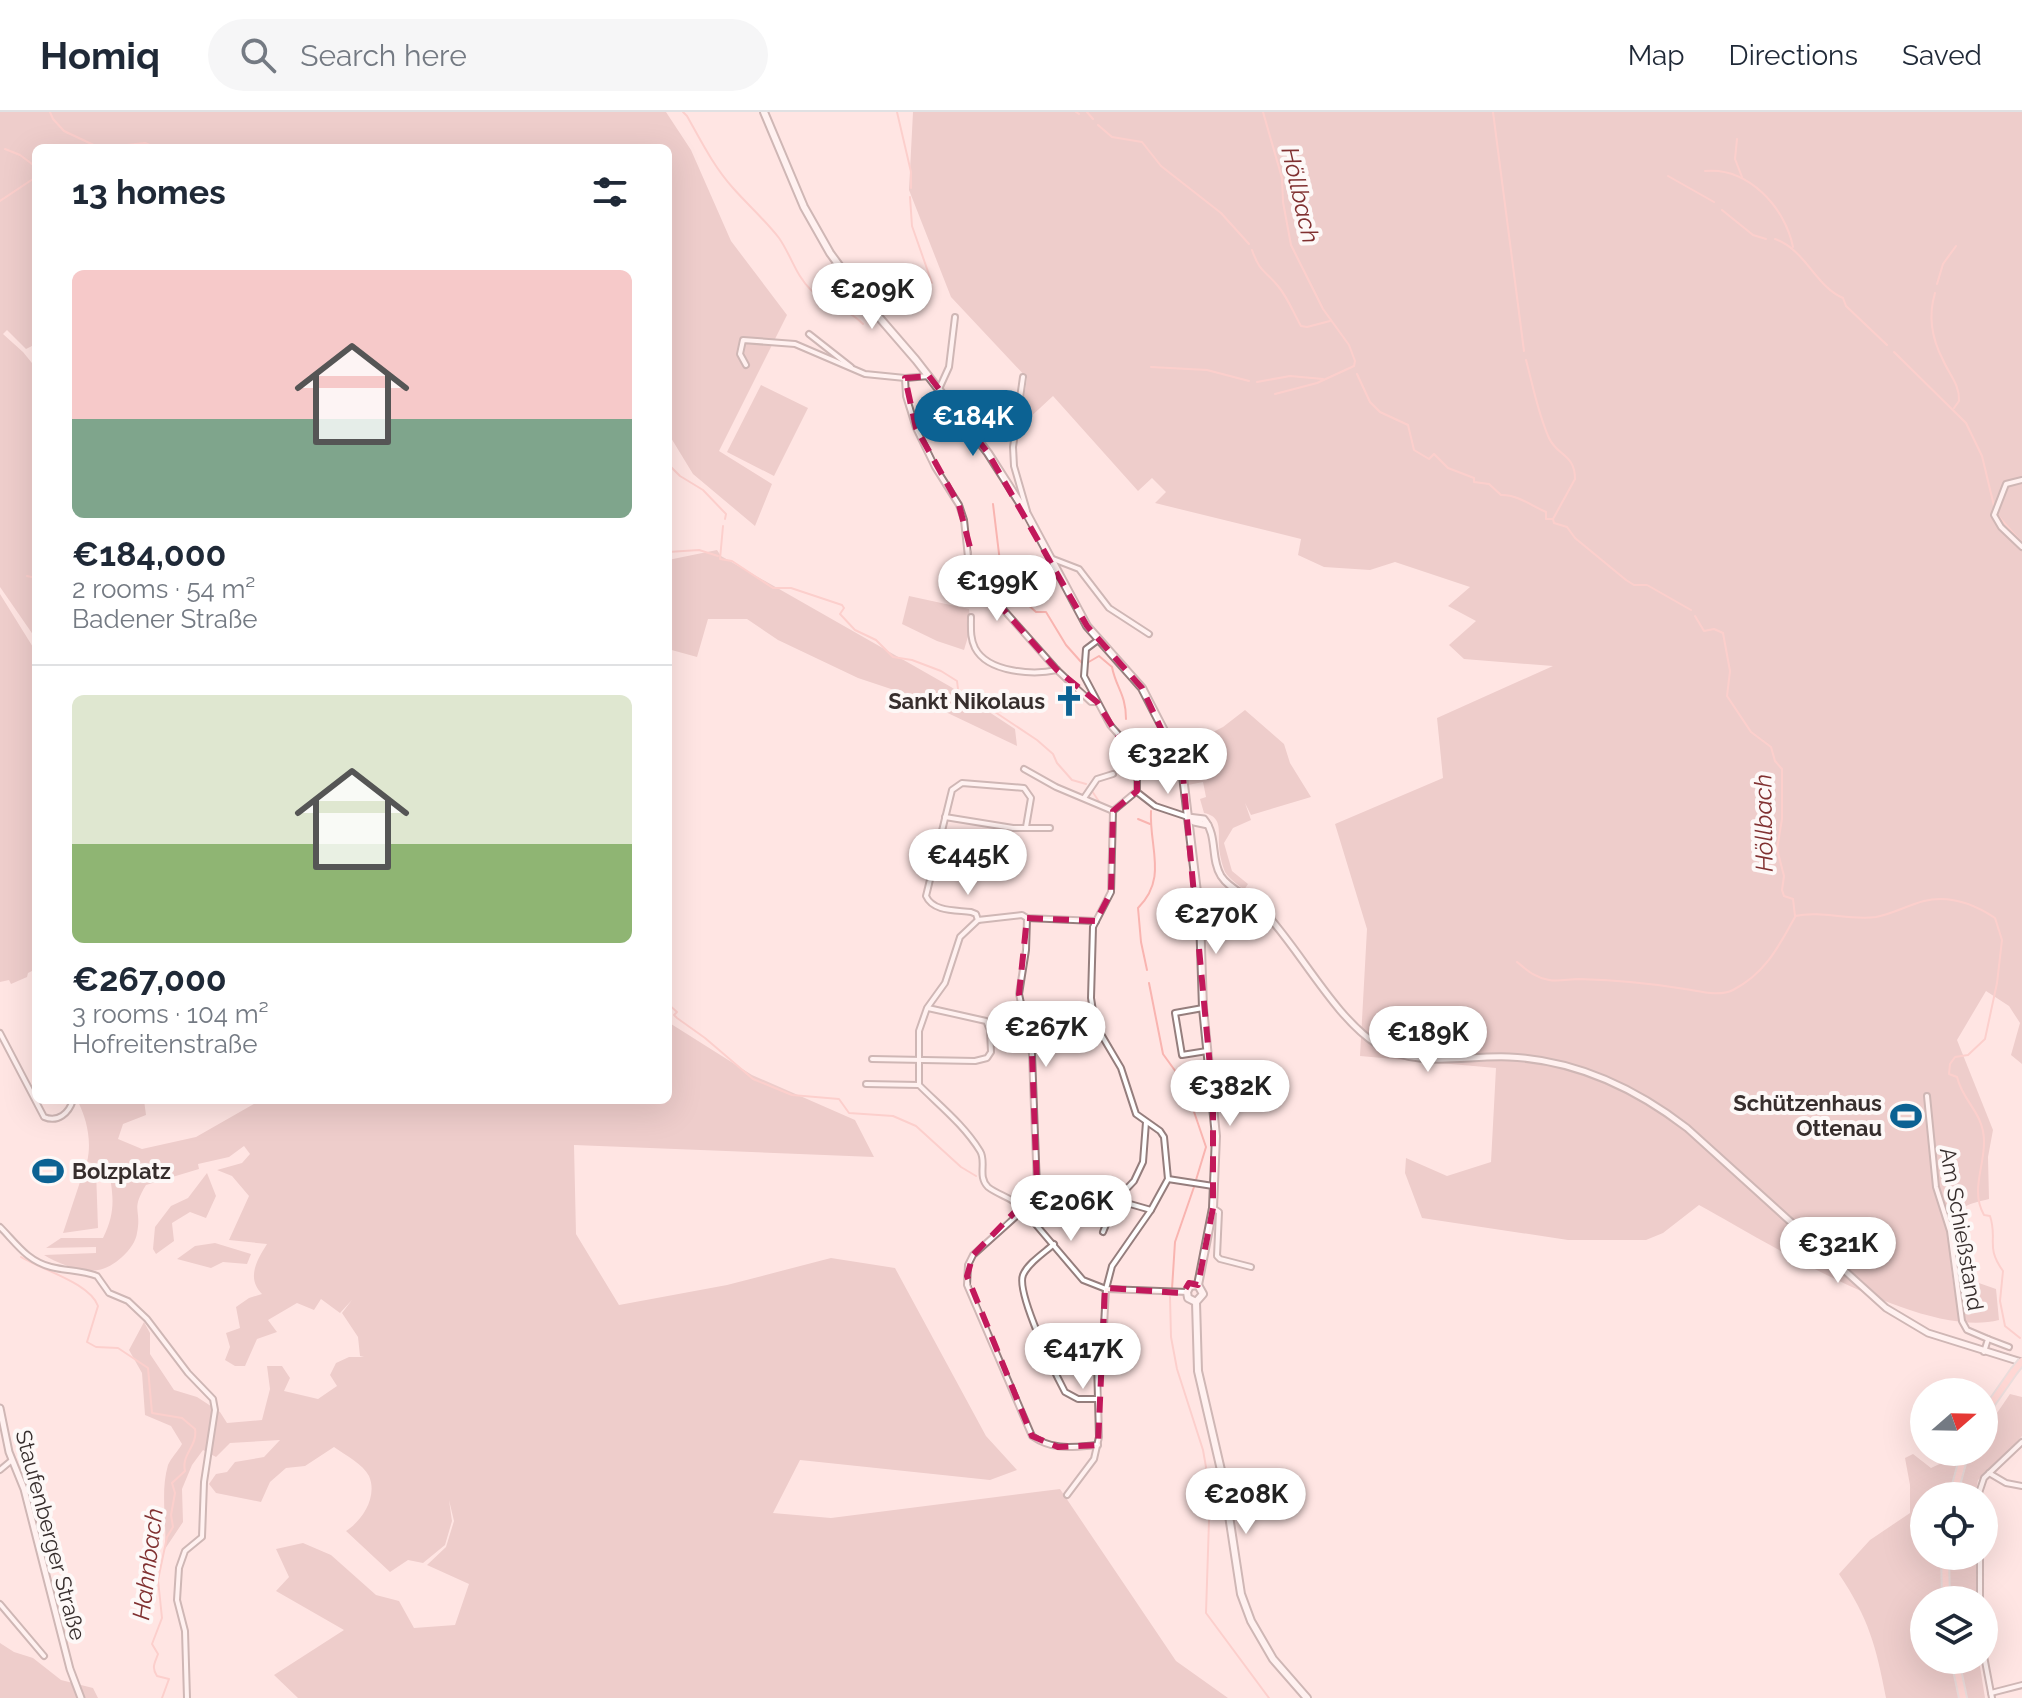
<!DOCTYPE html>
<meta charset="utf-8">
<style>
body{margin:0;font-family:Raleway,sans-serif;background:#f6f6f7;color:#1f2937;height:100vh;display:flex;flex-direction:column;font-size:30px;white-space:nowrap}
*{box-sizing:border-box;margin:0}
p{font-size:26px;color:#747a83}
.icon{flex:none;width:44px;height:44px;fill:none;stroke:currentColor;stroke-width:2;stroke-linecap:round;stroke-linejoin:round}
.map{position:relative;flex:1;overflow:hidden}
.side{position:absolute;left:32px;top:32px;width:640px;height:960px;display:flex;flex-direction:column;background:#fff;border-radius:12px;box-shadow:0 8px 32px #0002}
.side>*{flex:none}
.needle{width:52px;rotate:70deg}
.fabs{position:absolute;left:1910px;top:1266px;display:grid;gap:16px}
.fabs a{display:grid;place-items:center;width:88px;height:88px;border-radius:50%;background:#fff;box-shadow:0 8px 32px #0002;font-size:40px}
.price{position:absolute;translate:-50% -68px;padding:0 18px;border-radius:28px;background:#fff;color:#222;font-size:26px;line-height:52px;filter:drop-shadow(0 2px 4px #0008)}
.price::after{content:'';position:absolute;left:50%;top:48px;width:24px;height:18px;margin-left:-12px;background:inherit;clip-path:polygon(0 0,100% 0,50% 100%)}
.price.active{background:#0c6293;color:#fff}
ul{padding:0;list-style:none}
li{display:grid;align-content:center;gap:16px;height:424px;padding:0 40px}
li+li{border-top:2px solid #e0e1e3}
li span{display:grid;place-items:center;height:248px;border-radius:12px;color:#555}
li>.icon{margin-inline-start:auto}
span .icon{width:144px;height:144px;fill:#fffc;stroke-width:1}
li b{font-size:34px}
h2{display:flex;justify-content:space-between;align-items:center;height:96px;padding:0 40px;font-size:34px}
header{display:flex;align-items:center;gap:48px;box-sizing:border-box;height:112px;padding:0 40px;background:#fff;border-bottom:2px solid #e0e1e3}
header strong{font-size:38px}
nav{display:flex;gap:44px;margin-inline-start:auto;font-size:28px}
.search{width:560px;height:72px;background:#f6f6f7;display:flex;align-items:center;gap:20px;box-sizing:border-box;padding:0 28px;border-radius:44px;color:#747a83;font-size:30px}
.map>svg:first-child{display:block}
.green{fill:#daafad}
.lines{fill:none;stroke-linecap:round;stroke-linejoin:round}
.stream{stroke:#f9b4b0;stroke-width:2}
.minor-casing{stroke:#957e7d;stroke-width:8}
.tertiary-casing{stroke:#957e7d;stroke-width:9}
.secondary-casing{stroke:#957e7d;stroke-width:10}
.primary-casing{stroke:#d3d1d1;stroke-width:10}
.minor{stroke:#fff;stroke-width:4}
.tertiary{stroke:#fff;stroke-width:5}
.secondary{stroke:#fff;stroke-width:6}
.primary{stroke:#ffc5c2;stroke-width:6}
.primary-bridge-casing{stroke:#d3d1d1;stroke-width:10;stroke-linecap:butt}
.primary-bridge{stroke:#ffc5c2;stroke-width:6}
.marked{fill:none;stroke:#c2185b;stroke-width:6;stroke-dasharray:16 10;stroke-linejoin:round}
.labels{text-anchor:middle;stroke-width:8;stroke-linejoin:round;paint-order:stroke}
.poi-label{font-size:22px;font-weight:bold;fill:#372e2d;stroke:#fdf8f7;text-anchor:end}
.street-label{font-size:22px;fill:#372e2d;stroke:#fdf8f7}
.water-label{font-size:24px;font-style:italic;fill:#803030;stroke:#fdf8f7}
</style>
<header>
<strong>Homiq</strong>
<div class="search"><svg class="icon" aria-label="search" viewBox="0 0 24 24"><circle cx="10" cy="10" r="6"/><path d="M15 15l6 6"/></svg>Search here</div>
<nav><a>Map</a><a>Directions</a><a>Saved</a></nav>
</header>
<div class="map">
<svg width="2022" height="1586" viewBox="0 0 2022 1586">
<rect width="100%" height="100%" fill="#ffe5e3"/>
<g class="green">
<polygon points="0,0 666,0 691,38 731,129 787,203 719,339 772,372 755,414 693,362 668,321 668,36 36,36 36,232 26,237 7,218 3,222 23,240 36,256 36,527 0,475"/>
<path d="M913 0H2022V952L2011 943 2020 911 2009 894 1986 879 1957 928 1993 1018 1988 1045 1989 1087C1982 1089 1970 1091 1965 1095 1940 1115 1953 1168 1957 1194L1977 1196 1976 1170 1996 1177 1999 1208C1922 1228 1768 1131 1699 1093L1663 1121 1646 1128H1568L1422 1106 1405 1061 1406 1046 1447 1064 1491 1050 1496 956 1360 944 1367 817 1335 712 1443 666 1437 606 1553 554 1464 547 1449 533 1476 509 1448 494 1470 475 1395 450 1370 458 1324 455 1298 443 1301 427 1155 391 1166 380 1152 366 1138 379 1053 284 1026 309 1021 305 1027 266 951 185 909 78Z"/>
<polygon points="761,273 808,296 774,364 727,340"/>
<polygon points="717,438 721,444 951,575 1015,617 1017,634 912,584 858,566 778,528 747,507 708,507 697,545 668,537 668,448"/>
<polygon points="0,482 36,540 36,857 28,861 27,865 11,872 9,868 0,870"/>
<polygon points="909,484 969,497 971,515 964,538 937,529 902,512"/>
<path d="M1245 598 1284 632 1290 651 1311 685 1251 703 1245 691 1251 708 1233 716 1224 731 1232 759 1248 772 1244 778C1239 773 1229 767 1225 760 1222 753 1219 740 1219 733 1218 719 1223 705 1204 701L1200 687 1206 685 1203 670 1188 673 1179 637 1223 615Z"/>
<path d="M668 910 752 963 855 1008 874 1045 574 1033 576 1122 619 1193 727 1173 831 1146 895 1156 986 1324 1017 1358 990 1368 800 1348 773 1401 831 1406 1060 1377 1176 1549 1228 1586H298L274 1563 344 1518 276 1479 289 1465 276 1437 303 1431 331 1443 376 1483 399 1489 414 1516 455 1513 469 1472 427 1453 446 1435 454 1409 449 1388 452 1409 445 1433 423 1451 408 1448 390 1460 346 1419C362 1409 378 1385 369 1364 363 1352 345 1343 334 1335L305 1354 286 1356 270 1370 261 1390 216 1381 209 1372 216 1362 227 1360 235 1350 264 1345 280 1328 230 1331 216 1345 203 1338 192 1353 182 1377 183 1410 165 1437C167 1410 160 1380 168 1353 171 1346 178 1339 182 1332L171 1314 145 1303 142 1261 129 1238 144 1210 150 1221V1242L174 1278 197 1285 220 1300 227 1311 262 1308 270 1277 267 1254H282L290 1266 284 1279 318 1287 337 1274 330 1263 336 1251 349 1245H364L360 1244 358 1225 342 1201 352 1188 340 1201 321 1187 314 1198 297 1191 268 1208 277 1220 257 1227 245 1254H235L225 1248 230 1235 226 1221 240 1216 236 1195 249 1186 262 1182C246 1166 257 1148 267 1132L229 1128 249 1084 232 1064 217 1058 242 1051 250 1042 244 1034 229 1045 198 1052 199 1057 146 1073C130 1099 142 1097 137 1121 135 1137 113 1156 98 1158 82 1161 57 1151 44 1143L96 1141V1135L46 1136 61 1126H103C118 1096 112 1079 107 1047L100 1053 87 1050C92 1030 87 1006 77 988H144L146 1003 123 1012 118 1027 142 1037 196 1025 261 988H668Z"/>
<polygon points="96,1058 98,1116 63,1121 82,1064 87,1059"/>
<polygon points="207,1061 216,1084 206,1106 190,1100 172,1111 174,1129 156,1142 153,1137 155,1115 171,1094 188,1086"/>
<polygon points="215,1131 251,1142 247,1152 223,1150 211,1156 177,1147 195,1134"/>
<path d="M2010 1282 2022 1285V1324L2004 1345 1978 1368 1975 1384H1924V1444H1977V1488H1924V1548H1979L1985 1586H1886C1876 1534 1869 1507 1839 1462L1870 1428 1910 1401V1373L1905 1346 1913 1342 1931 1356 1946 1349 1952 1340H1984V1320Z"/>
<polygon points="0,1531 14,1540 33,1546 61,1568 93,1576 98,1586 0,1586"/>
</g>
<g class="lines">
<g class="stream">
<polyline points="50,0 53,7 64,19 100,36 145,31 157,36"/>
<path d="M683 0 687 4C701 29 714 55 733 76 748 93 765 108 779 126 791 143 796 164 811 178 827 193 848 196 863 212"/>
<polyline points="897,0 911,60 911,76"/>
<polyline points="1076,0 1079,2"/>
<polyline points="1087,0 1093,7"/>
<polyline points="1263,0 1282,66 1283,90 1291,133 1323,197 1349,233 1355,249 1354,254 1317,271 1275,282"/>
<polyline points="1493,0 1524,239"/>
<polyline points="1098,13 1112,25 1142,30 1161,54 1221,101 1249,132"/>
<polyline points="1737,27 1735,47 1742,65"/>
<polyline points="5,37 20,43 36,55"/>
<path d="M1705 59C1748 55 1785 95 1793 135"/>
<polyline points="1668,64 1714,90"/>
<polyline points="910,85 912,114 932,171"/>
<polyline points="0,89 36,65"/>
<polyline points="1722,98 1753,123 1766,127"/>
<path d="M1775 127C1806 138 1815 174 1843 186L1846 194 1887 233"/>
<path d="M1252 138C1260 161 1265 158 1278 174 1288 186 1293 200 1301 214L1307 215 1330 209"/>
<polyline points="1937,172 1943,152 1956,134"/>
<path d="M1935 181C1928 204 1932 227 1943 248 1949 262 1960 273 1959 289L1954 296"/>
<polyline points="1894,240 1966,311 1982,344 1994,394"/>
<path d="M1526 248C1533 274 1538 302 1549 326 1557 344 1575 342 1575 367L1553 407"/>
<polyline points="1151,255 1207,258 1249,269"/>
<path d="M1357 262 1370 290 1380 300 1408 313 1414 338 1429 347 1434 342 1448 356 1474 366V370L1489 372 1501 383C1516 382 1532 394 1546 400V407H1553L1554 411 1567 415 1575 426 1626 468 1634 473H1647L1691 498"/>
<polyline points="1257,270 1290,264 1323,267"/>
<polyline points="668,352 680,364 703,378 726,402 725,407"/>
<polyline points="993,392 1000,450 1006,473 1036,500 1046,500 1066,533 1082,551"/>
<polyline points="1999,405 2022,431"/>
<polyline points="723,414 720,447 732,449 773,476 791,476 842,493 844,496 840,502 855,518 876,528 893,545 912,548 941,559 957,569 959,585 978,597 986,594 1037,628 1053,642 1057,651 1072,668 1086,672"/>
<polyline points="668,440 699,438 718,444"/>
<polyline points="27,464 36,466"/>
<path d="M1695 504 1704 519 1714 517 1723 521 1730 559 1727 584 1751 620 1771 635 1775 649 1782 657V707L1777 737 1784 764 1782 778 1784 784 1793 787 1795 804C1822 798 1849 809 1876 805 1893 802 1908 793 1924 789 1949 783 1974 792 1995 806L2002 828 1997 871 1985 927 1968 943 1955 945 1950 952 1949 962 1957 965C1963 990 1983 1000 1984 1028 1985 1054 1970 1078 1984 1103L1990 1104C1998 1128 1985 1134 2003 1159L2000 1189 2005 1214 2020 1226"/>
<path d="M1087 551 1099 544 1112 555C1116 576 1126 582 1126 607"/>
<polyline points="1092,679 1100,691"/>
<polyline points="1138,707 1150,712"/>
<path d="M1517 850C1527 858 1535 866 1549 868 1559 870 1569 867 1579 867 1614 868 1650 871 1685 877 1699 879 1719 885 1733 878 1765 862 1779 834 1795 805"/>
<path d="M1147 858 1141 830 1138 796C1168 766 1149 736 1151 699"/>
<polyline points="1149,871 1163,942 1176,960 1190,988 1206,1035 1196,1068"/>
<polyline points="668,892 677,900 674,903 677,906 705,926 753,967 792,983 839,987 849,1001 893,1004 916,1014 961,1055 976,1064"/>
<path d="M21 1145C42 1158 90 1171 98 1194L87 1230 96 1235 118 1236 148 1256 152 1301 182 1306 195 1317C198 1334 181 1342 185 1359L172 1371 175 1381 171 1403 173 1415 167 1425 158 1468 162 1506 152 1532 158 1542C155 1551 151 1555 157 1564L169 1567 162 1586"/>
<polyline points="1172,1177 1175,1130 1194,1075"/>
<polyline points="1170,1185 1171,1225 1177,1257 1203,1338 1210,1378 1206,1501 1269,1586"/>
</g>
<defs>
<g id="minor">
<polyline points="809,222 851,255"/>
<polyline points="746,253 740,242 743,228 795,232 865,262 905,266 929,264"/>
<polyline points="1023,265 1013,335 1014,354 1027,399"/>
<polyline points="905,266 906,284 916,316 935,355 959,393 964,408 968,445 979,470 1057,558 1091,590 1097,590"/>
<polyline points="939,277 949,255 955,205"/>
<polyline points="2022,368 2006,372 1994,403 2001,415 2022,435"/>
<polyline points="1053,447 1079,457 1109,496 1149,522"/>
<path d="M971 505C971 516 970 526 975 536 988 561 1034 563 1057 558"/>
<polyline points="1024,657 1056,675 1113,699"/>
<polyline points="1137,680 1155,694 1188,705"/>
<polyline points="1084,686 1097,667 1113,662"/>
<polyline points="945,705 1013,716 1050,716"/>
<path d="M978 808 960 825 945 871 927 896 919 919V973C940 994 964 1013 980 1039 987 1050 977 1064 988 1075 998 1083 1011 1085 1021 1095"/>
<path d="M978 808 976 802 971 800C956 798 933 800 926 784L952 678 962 671 1024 676 1031 686 1026 715"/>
<polyline points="978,808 1022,803 1027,806 1096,809"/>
<polyline points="1203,896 1175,901 1182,943 1207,939"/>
<path d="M0 921 44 1005C58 1011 69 1001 73 988"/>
<polyline points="872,947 975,949 987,946 991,940 990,918 986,909 928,896"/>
<polyline points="866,972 919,973"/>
<polyline points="1927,984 1936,1075 1950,1119 1962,1209 1967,1218 1988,1227 1984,1240"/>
<polyline points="1168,1067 1213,1074"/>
<polyline points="1034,1087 1097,1093 1116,1088 1151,1098"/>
<polyline points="1026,1095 1034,1087 1037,1077 1032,942 1019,882 1026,838 1027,806"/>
<polyline points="1213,1096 1219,1100 1217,1144 1220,1147 1251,1155"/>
<path d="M1021 1100 973 1143 968 1153 967 1173 1032 1324C1053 1339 1073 1335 1098 1333"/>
<polyline points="1026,1101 1083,1168 1106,1177 1187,1180"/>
<path d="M0 1115C16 1131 27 1149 51 1155 66 1159 82 1158 97 1164L109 1181 128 1189 147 1207 188 1261 213 1287 215 1298 204 1370 202 1425 185 1439 179 1456 177 1488 185 1519 187 1586"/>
<polyline points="1103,1120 1116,1088 1134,1069 1143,1050 1146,1010"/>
<path d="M1054 1132C1044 1141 1028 1151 1023 1163 1016 1181 1055 1261 1065 1280L1078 1287H1098"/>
<polyline points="1988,1227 2009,1235"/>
<polyline points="0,1358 12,1348"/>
<polyline points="1989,1361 2006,1371 2022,1374"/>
<polyline points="1067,1383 1094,1347 1099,1325 1097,1249 1104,1214 1106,1177 1112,1154 1151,1098 1168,1067 1164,1025 1160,1019 1136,1002 1121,956 1095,912 1091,886 1093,815 1111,780 1113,699 1137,679 1137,654 1133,639 1110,613 1084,564 1086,537 1098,528"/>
<polyline points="1978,1384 1984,1366 2022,1330"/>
<polyline points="1980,1444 1980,1488"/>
<polyline points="0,1492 44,1544"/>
<polyline points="1984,1544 1992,1586"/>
<polyline points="1991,1581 2022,1573"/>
</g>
<g id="tertiary">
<path d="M1188 705 1204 707C1218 724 1210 746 1221 764 1230 778 1248 783 1259 794 1297 832 1334 906 1378 933 1419 957 1465 943 1509 945 1576 948 1635 976 1687 1016L1886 1196 1928 1221 2021 1250"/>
<polyline points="1188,705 1194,710 1208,713"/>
<polyline points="0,1296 9,1340 24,1377 70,1557 81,1586"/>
</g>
<g id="secondary">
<polyline points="764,0 804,95 830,141 865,189 916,248 988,341 1027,402 1087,514 1142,576 1174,638 1183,664 1200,805 1203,896 1216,1024 1213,1096 1198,1173"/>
<polyline points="1198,1173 1203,1182 1196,1190 1198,1259 1224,1371 1241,1482 1251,1509 1273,1547 1307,1586"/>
<polyline points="1196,1190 1188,1186 1187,1180 1190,1174 1198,1173"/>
</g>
<g id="primary">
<polyline points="1984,1302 2014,1259"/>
<polyline points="1953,1384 1965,1340"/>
<polyline points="1945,1444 1946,1488"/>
<polyline points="1955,1548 1963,1586"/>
</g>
</defs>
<use href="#minor" class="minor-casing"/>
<use href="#tertiary" class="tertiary-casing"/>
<use href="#secondary" class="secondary-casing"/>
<use href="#primary" class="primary-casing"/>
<use href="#minor" class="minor"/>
<use href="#tertiary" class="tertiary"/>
<use href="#secondary" class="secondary"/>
<use href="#primary" class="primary"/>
<defs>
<polyline id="primary-bridge" points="2014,1259 2022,1249"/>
</defs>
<use href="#primary-bridge" class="primary-bridge-casing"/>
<use href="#primary-bridge" class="primary-bridge"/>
</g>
<path d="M0 0H2022V1586H0ZM929 264 988 341 1087 514 1142 576 1183 664 1213 987V1096L1198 1173 1189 1171 1183 1181 1105 1176 1098 1333 1058 1335 1032 1324 967 1164 973 1143 1037 1077 1032 942 1019 882 1027 806 1096 809 1111 780 1113 699 1137 679V654L1097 590 1057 558 979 470 959 393 916 316 905 266Z" fill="#ffe5e3" fill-opacity=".55" fill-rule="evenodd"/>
<path class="marked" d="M929 264 988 341 1087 514 1142 576 1183 664 1213 987V1096L1198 1173 1189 1171 1183 1181 1105 1176 1098 1333 1058 1335 1032 1324 967 1164 973 1143 1037 1077 1032 942 1019 882 1027 806 1096 809 1111 780 1113 699 1137 679V654L1097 590 1057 558 979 470 959 393 916 316 905 266Z"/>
<defs>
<symbol id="church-bare" viewBox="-9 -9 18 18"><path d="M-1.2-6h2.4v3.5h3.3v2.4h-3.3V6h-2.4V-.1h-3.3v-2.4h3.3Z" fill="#0c6293" stroke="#fdf8f7" stroke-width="2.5" paint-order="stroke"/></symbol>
<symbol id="stadium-bare" viewBox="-9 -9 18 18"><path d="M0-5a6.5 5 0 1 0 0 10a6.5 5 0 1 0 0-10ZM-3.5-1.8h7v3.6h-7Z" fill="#0c6293" stroke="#fdf8f7" stroke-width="2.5" paint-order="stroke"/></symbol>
</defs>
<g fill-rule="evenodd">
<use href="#church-bare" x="1047" y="567" width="44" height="44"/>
<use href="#stadium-bare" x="1884" y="982" width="44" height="44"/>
<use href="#stadium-bare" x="26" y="1037" width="44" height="44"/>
</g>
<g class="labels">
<g class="poi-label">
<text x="1045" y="597">Sankt Nikolaus</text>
<text x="1882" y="999">Schützenhaus<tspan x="1882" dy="25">Ottenau</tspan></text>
<text x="72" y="1067" text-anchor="start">Bolzplatz</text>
</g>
<g class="street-label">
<text transform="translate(1962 1117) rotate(80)" y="8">Am Schießstand</text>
<text transform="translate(51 1423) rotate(75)" y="8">Staufenberger Straße</text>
</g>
<g class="water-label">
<text transform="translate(1300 83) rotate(77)" y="8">Höllbach</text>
<text transform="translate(1764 711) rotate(-91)" y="8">Höllbach</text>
<text transform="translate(148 1452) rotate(-83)" y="8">Hahnbach</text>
</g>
</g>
</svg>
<div class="fabs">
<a><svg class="needle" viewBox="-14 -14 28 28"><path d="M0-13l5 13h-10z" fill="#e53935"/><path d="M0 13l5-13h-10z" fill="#747a83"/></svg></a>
<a><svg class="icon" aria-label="locate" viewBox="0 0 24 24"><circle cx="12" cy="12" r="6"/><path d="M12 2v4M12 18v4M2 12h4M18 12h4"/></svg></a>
<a><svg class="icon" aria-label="layers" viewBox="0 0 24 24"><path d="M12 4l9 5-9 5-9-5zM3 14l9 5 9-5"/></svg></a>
</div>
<b class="price" style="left:872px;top:219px">€209K</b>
<b class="price active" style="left:973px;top:346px">€184K</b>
<b class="price" style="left:997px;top:511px">€199K</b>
<b class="price" style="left:1168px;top:684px">€322K</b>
<b class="price" style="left:968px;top:785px">€445K</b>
<b class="price" style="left:1216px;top:844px">€270K</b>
<b class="price" style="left:1046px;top:957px">€267K</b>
<b class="price" style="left:1428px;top:962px">€189K</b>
<b class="price" style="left:1230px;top:1016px">€382K</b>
<b class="price" style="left:1071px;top:1131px">€206K</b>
<b class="price" style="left:1838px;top:1173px">€321K</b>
<b class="price" style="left:1083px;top:1279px">€417K</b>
<b class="price" style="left:1246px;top:1424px">€208K</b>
<section class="side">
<h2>13 homes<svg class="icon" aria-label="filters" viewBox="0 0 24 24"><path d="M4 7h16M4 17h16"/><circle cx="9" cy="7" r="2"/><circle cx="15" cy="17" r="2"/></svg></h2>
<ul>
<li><span style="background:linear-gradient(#f6c9c9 60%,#7fa58c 0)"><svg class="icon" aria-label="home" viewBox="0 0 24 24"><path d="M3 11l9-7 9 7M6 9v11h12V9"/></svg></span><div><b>€184,000</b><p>2 rooms · 54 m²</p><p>Badener Straße</p></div></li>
<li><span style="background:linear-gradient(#dfe7d0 60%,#8fb573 0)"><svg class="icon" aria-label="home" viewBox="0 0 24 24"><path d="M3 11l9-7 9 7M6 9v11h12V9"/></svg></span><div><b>€267,000</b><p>3 rooms · 104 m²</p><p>Hofreitenstraße</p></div></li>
</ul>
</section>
</div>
